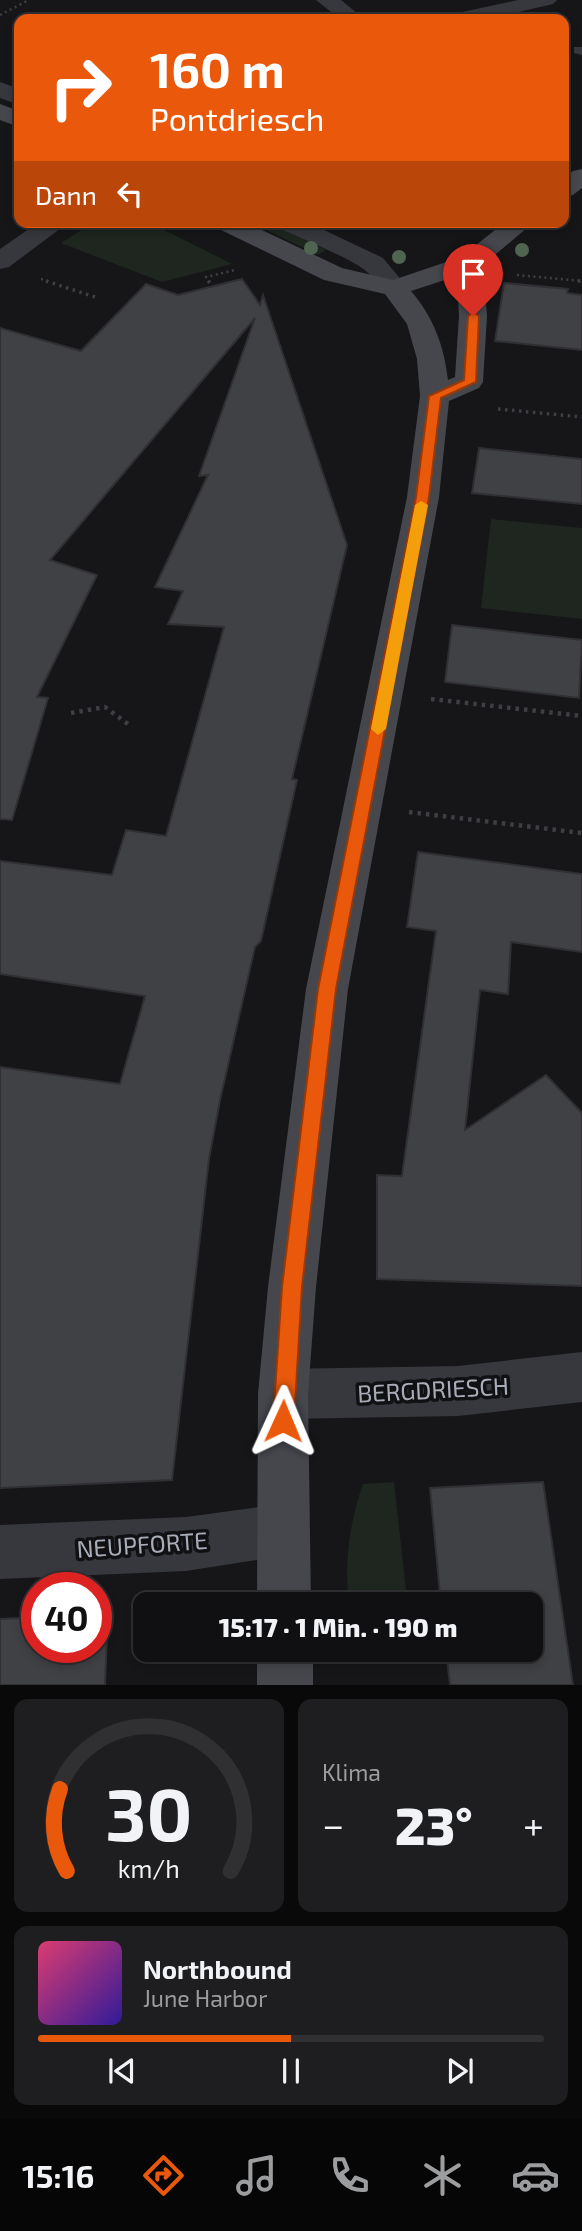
<!DOCTYPE html>
<html lang="de">
<head>
<meta charset="utf-8">
<style>
	body { margin:0; font-family:"Exo 2",sans-serif; background:#1e1e20; color:#f1f3f6; height:100vh; display:flex; flex-direction:column; font-size:26px; white-space:nowrap }
	* { box-sizing:border-box; margin:0 }
	p { font-size:23px; color:#9c9d9f }
	.icon { flex:none; width:38px; height:38px; fill:none; stroke:currentColor; stroke-width:2; stroke-linecap:round; stroke-linejoin:round }
	.map { position:relative; height:1685px; overflow:hidden }
	.sheet { display:flex; flex-direction:column; gap:14px; padding:14px; background:#09090a; flex:1 }
	.sheet>* { flex:none }
	.hud { position:absolute; left:14px; top:14px; width:555px; height:214px; border-radius:14px; box-shadow:0 4px 10px #0003,0 0 0 2px #303032; background:#ea580c; color:#fff; overflow:hidden }
	.speed { position:absolute; left:21px; top:1572px; display:flex; gap:14px; font-size:35px; font-weight:700; text-align:center }
	.speed>* { display:grid; place-content:center; width:91px; height:91px; border-radius:50%; background:#101012; box-shadow:0 4px 10px #0003,0 0 0 2px #303032; line-height:1 }
	.speed .limit { border:10px solid #d22; background:#fff; color:#111 }
	.pin { position:absolute; display:grid; place-items:center; width:60px; height:60px; color:#fff; margin:-72px -30px; border-radius:50% 50% 50% 0; rotate:-45deg; box-shadow:0 0 7px #0007 }
	.pin .icon { rotate:45deg }
	.me { position:absolute; width:77px; margin:-38px; rotate:1deg; stroke-linejoin:round; filter:drop-shadow(0 0 5px #0008) }
	.turn { display:flex; align-items:center; gap:24px; height:147px; padding:0 21px; font-size:32px }
	.turn .icon { width:91px; height:91px; stroke-width:2.5 }
	.turn b { display:block; font-size:49px; line-height:60px }
	.then { display:flex; align-items:center; height:66px; padding:0 21px; background:#0003; gap:14px; font-size:26px }
	.big { font-size:52px; font-weight:800; line-height:1.1 }
	.sheet .widget { flex:1; display:flex; flex-direction:column; justify-content:center; gap:10px; min-width:0; padding:0 24px; border-radius:14px; background:#1e1e20 }
	.sheet .dial { align-items:center; gap:0 }
	.dial svg { height:182px; overflow:visible; fill:none; stroke:#303032; stroke-width:7; stroke-linecap:round; text-anchor:middle }
	.dial text { fill:#f1f3f6; stroke:none }
	.song { display:flex; align-items:center; gap:21px }
	.cover { width:84px; height:84px; border-radius:10px; background:linear-gradient(135deg,hsl(340 70% 55%),hsl(250 70% 35%)) }
	.played { height:7px; border-radius:4px; background:linear-gradient(90deg,#ea580c 50%,#303032 50%) }
	.keys { display:flex; justify-content:space-around; direction:ltr }
	.heat { display:flex; justify-content:space-between; align-items:center; font-size:38px; direction:ltr }
	.sheet .tiles { flex:1; display:grid; gap:14px; grid-template-columns:1fr 1fr }
	.widget:last-child { grid-column:span 2 }
	.trip { position:absolute; left:133px; top:1592px; width:410px; height:70px; border-radius:14px; background:#101012; box-shadow:0 4px 10px #0003,0 0 0 2px #303032; font-weight:800; line-height:70px; text-align:center }
	.menu { display:flex; height:112px; justify-content:space-around; align-items:center; background:#060607; color:#9c9d9f }
	.menu .icon { width:49px; height:49px }
	.menu .on { color:#ea580c }
	.menu b { font-size:32px; color:#f1f3f6 }
	.map>svg:first-child { display:block }
	.green { fill:#1e261f }
	.building { fill:#404145; stroke:#303034; stroke-width:2 }
	.lines { fill:none; stroke-linecap:round; stroke-linejoin:round }
	.path-far2 { stroke:#3d3f44; stroke-width:2.5; stroke-dasharray:2 3.5; stroke-linecap:butt }
	.path-far1 { stroke:#3d3f44; stroke-width:3.5; stroke-dasharray:2.5 4.5; stroke-linecap:butt }
	.path { stroke:#3d3f44; stroke-width:4.5; stroke-dasharray:3.5 5; stroke-linecap:butt }
	.lane { fill:#37383d; fill-rule:evenodd }
	.street { fill:#37383d; fill-rule:evenodd }
	.secondary { fill:#45474d; fill-rule:evenodd }
	.tree { fill:#506452 }
	.route { fill:#ea580c; stroke:#983908; stroke-width:2 }
	.slow { fill:#f59e0b }
	.labels { text-anchor:middle; dominant-baseline:central; stroke-width:7; stroke-linejoin:round; paint-order:stroke }
	.near-street-label { font-size:24px; fill:#a8adb8; stroke:#111113 }
</style>
</head>
<body>
<div class="map">
<svg width="582" height="1685" viewBox="0 0 582 1685">
	<rect width="100%" height="100%" fill="#161618"/>
	<g class="green">
		<path d="M94,222h54l84,42 -70,18 -101,-39z"/>
		<path d="M250,222h18l58,28 -8,5z"/>
		<path d="M491,519l91,9v91l-101,-11z"/>
		<path d="M394,1482l13,117 -28,6h-30c-5,-42 0,-81 14,-121z"/>
	</g>
	<g class="building">
		<path d="M242,279l18,26 3,-10 84,250 -55,234 5,1 -36,161 -6,6 -35,153 -11,59 -37,321 -172,8v-421l120,17 25,-88 -145,-22v-113l112,14 14,-45 40,6 58,-209 -56,-3 15,-33 -28,-4 53,-112 -9,1 56,-158 -205,242 47,15 -60,122 11,1 -36,122 -12,-1v-491l81,23 65,-67 32,11z"/>
		<path d="M504,283l64,6 -1,4 15,2v55l-87,-9z"/>
		<path d="M479,448l103,11v45l-110,-11z"/>
		<path d="M452,625l130,15 -3,58 -134,-16z"/>
		<path d="M418,852l164,22v78l-71,-10 -3,52 -28,-4 -15,140 81,-55 36,38v173l-205,-7v-104l25,1 34,-245 -29,-4z"/>
		<path d="M543,1482l30,203h-123l-4,-35h84v-45h-89l-11,-117z"/>
		<path d="M96,1613h12l-3,72h-105v-66l37,-2v30h59z"/>
	</g>
	<g class="lines">
		<g class="path-far2">
			<path d="M0,15l29,-15"/>
			<path d="M517,275l65,6"/>
			<path d="M41,279l10,3"/>
			<path d="M210,282l-4,-5 29,-7"/>
		</g>
		<g class="path-far1">
			<path d="M46,281l49,16"/>
			<path d="M208,281l4,5"/>
			<path d="M578,281h4"/>
			<path d="M498,409l84,8"/>
		</g>
		<g class="path">
			<path d="M431,699l151,17"/>
			<path d="M71,713l34,-6 27,20"/>
			<path d="M409,812l173,21"/>
		</g>
		<path class="lane" d="M574,47h8v8l-8,-2z"/>
		<g class="street">
			<path d="M316,0h25l23,19h-24z"/>
			<path d="M518,0h39l-4,4 -64,15h-39l3,-5z"/>
			<path d="M0,82l19,7v16l-19,-7z"/>
			<path d="M39,222h30l-60,45 -9,2v-20z"/>
			<path d="M273,222h34l76,36 25,30 -4,6c-22,5 -24,-11 -38,-23 -15,-13 -69,-34 -89,-44z"/>
			<path d="M582,1352v50l-124,14 -175,3 -18,-7 -7,-18 7,-18 18,-7 175,-3z"/>
			<path d="M282,1504l19,7 7,19 -7,19 -19,7 -96,15 -186,8v-54l186,-8z"/>
		</g>
		<g class="secondary">
			<path d="M0,104l19,7v16l-19,-7z"/>
			<path d="M582,169v19l-9,7 -9,2v-19l9,-7z"/>
			<path d="M211,222h34l97,46 51,12 68,-23 44,-35h29l-51,43 4,51 -4,66 -4,6 -30,13 -10,96 -91,492 -32,298 -8,107 3,211h-54l1,-211 10,-107 38,-298 101,-492 13,-101 -3,-37 -10,-35 -22,-30 -61,-14 -109,-53zM457,276l2,40 -4,61 -7,3c-4,-34 -14,-62 -37,-89z"/>
			<rect x="257" y="1650" width="56" height="35"/>
		</g>
	</g>
	<g class="tree">
		<circle cx="311" cy="248" r="7"/>
		<circle cx="522" cy="250" r="7"/>
		<circle cx="399" cy="257" r="7"/>
	</g>
	<path class="route" d="M473,312l6,4 -3,66 -35,16 -12,99 -93,492 -34,298 -8,134 -3,7 -8,3 -7,-3 -3,-7 9,-134 36,-298 98,-492 13,-101 35,-16 4,-64z"/>
	<path class="slow" d="M421,501l7,4 -42,224 -8,6 -7,-6 44,-224z"/>
	<g class="labels">
		<g class="near-street-label">
			<text transform="translate(433 1389) rotate(-3)">BERGDRIESCH</text>
			<text transform="translate(142 1544) rotate(-4)">NEUPFORTE</text>
		</g>
	</g>
</svg>
<div class="speed"><div class="limit">40</div></div>
<div class="pin" style="left:473px;top:316px;background:#d93025"><svg class="icon" aria-label="arrive" viewBox="0 0 24 24"><path d="M6 21V4h12l-3 4 3 4H6"/></svg></div>
<svg class="me" style="left:283px;top:1421px" viewBox="-20 -20 40 40"><path d="M0-17L14 15 0 8-14 15z" fill="#ea580c" stroke="#fff" stroke-width="4"/></svg>
<div class="trip">15:17 · 1 Min. · 190 m</div>
<div class="hud">
<div class="turn"><svg class="icon" aria-label="right" viewBox="0 0 24 24"><path d="M7 20v-9h11M14 6l5 5-5 5"/></svg><div><b>160 m</b>Pontdriesch</div></div>
<div class="then">Dann<svg class="icon" aria-label="left" viewBox="0 0 24 24"><path d="M17 20v-9H6M10 6l-5 5 5 5"/></svg></div>
</div>
</div>
<section class="sheet">
<div class="tiles">
<div class="widget dial"><svg viewBox="0 0 100 80">
<path d="M14 69A42 42 0 1 1 86 69"/>
<path d="M14 69A42 42 0 0 1 11 33" stroke="#ea580c"/>
<text x="50" y="56" font-size="32" font-weight="700">30</text>
<text x="50" y="72" font-size="11">km/h</text>
</svg></div>
<div class="widget"><p>Klima</p>
<div class="heat"><a>−</a><b class="big">23°</b><a>+</a></div>
</div>
<div class="widget">
<div class="song"><i class="cover"></i><div><b>Northbound</b><p>June Harbor</p></div></div>
<div class="played"></div>
<div class="keys"><svg class="icon" aria-label="previous" viewBox="0 0 24 24"><path d="M18 5L8 12l10 7zM5 5v14"/></svg><svg class="icon" aria-label="pause" viewBox="0 0 24 24"><path d="M8 5v14M16 5v14"/></svg><svg class="icon" aria-label="next" viewBox="0 0 24 24"><path d="M6 5l10 7-10 7zM19 5v14"/></svg></div>
</div>
</div>
</section>
<nav class="menu">
<b>15:16</b>
<svg class="icon on" aria-label="directions" viewBox="0 0 24 24"><path d="M12 3l9 9-9 9-9-9zM9 14v-3h6M13 9l2 2-2 2"/></svg>
<svg class="icon" aria-label="music" viewBox="0 0 24 24"><path d="M9 18V5l10-2v13"/><circle cx="6" cy="18" r="3"/><circle cx="16" cy="16" r="3"/></svg>
<svg class="icon" aria-label="phone" viewBox="0 0 24 24"><path d="M5 4h4l2 5-3 2q2 4 5 5l2-3 5 2v4C11 20 4 13 5 4z"/></svg>
<svg class="icon" aria-label="climate" viewBox="0 0 24 24"><path d="M12 3v18M4 7l16 10M4 17L20 7"/></svg>
<svg class="icon" aria-label="car" viewBox="0 0 24 24"><path d="M5 17H2v-5l4-1 3-4h7l3 4 3 1v5h-3M9 17h6M6 11h13"/><circle cx="7" cy="17" r="2"/><circle cx="17" cy="17" r="2"/></svg>
</nav>
</body>
</html>
